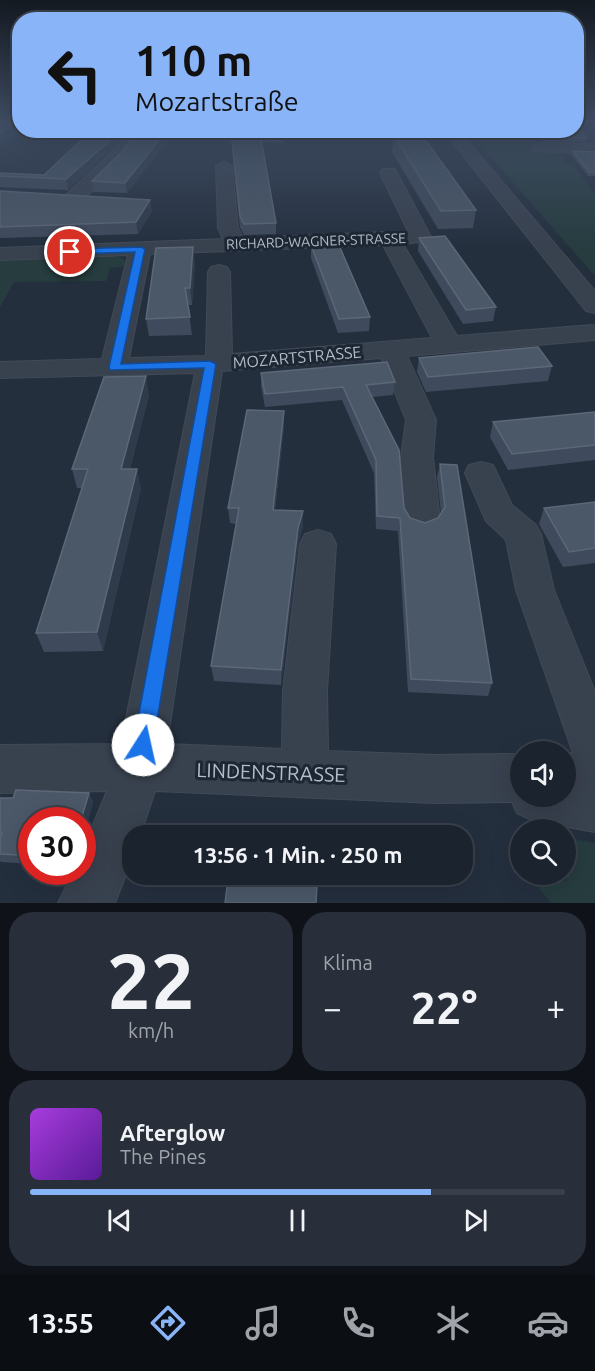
<!DOCTYPE html>
<html lang="de">
<head>
<meta charset="utf-8">
<style>
	body { margin:0; font-family:Ubuntu,sans-serif; background:#282f3a; color:#f1f3f6; height:100vh; display:flex; flex-direction:column; font-size:22px; white-space:nowrap }
	* { box-sizing:border-box; margin:0 }
	p { font-size:20px; color:#a0a4aa }
	.icon { flex:none; width:33px; height:33px; fill:none; stroke:currentColor; stroke-width:2; stroke-linecap:round; stroke-linejoin:round }
	.map { position:relative; height:903px; overflow:hidden }
	.panel { display:flex; flex-direction:column; gap:9px; padding:9px; background:#0f1319; flex:1 }
	.panel>* { flex:none }
	.hud { position:absolute; left:12px; top:12px; width:572px; height:126px; border-radius:24px; box-shadow:0 6px 24px #0002,0 0 0 2px #39404a; background:#8ab4f8; color:#111; overflow:hidden }
	.controls { position:absolute; left:510px; top:741px; display:grid; gap:12px }
	.controls a { display:grid; place-items:center; width:66px; height:66px; border-radius:50%; background:#1b232e; box-shadow:0 6px 24px #0002,0 0 0 2px #39404a; font-size:30px }
	.speed { position:absolute; left:18px; top:807px; display:flex; gap:12px; font-size:30px; font-weight:700; text-align:center }
	.speed>* { display:grid; place-content:center; width:78px; height:78px; border-radius:50%; background:#1b232e; box-shadow:0 6px 24px #0002,0 0 0 2px #39404a; line-height:1 }
	.speed .limit { border:9px solid #d22; background:#fff; color:#111 }
	.pin { position:absolute; display:grid; place-items:center; width:51px; height:51px; color:#fff; margin:-26px; border:3px solid #fff; border-radius:50%; box-shadow:0 2px 6px #0007 }
	.me { position:absolute; width:66px; margin:-33px; rotate:10deg; stroke-linejoin:round; filter:drop-shadow(0 0 4px #0008) }
	.turn { display:flex; align-items:center; gap:21px; height:126px; padding:0 24px; font-size:27px }
	.turn .icon { width:78px; height:78px; stroke-width:2.5 }
	.turn b { display:block; font-size:42px; line-height:51px }
	.big { font-size:45px; font-weight:700; line-height:1.1 }
	.panel .tile { flex:1; display:flex; flex-direction:column; justify-content:center; gap:9px; min-width:0; padding:0 21px; border-radius:24px; background:#282f3a }
	.panel .dial { align-items:center; gap:0 }
	.dial b { font-size:78px; line-height:1 }
	.song { display:flex; align-items:center; gap:18px }
	.cover { width:72px; height:72px; border-radius:9px; background:linear-gradient(135deg,hsl(280 70% 55%),hsl(270 70% 35%)) }
	.played { height:6px; border-radius:3px; background:linear-gradient(90deg,#8ab4f8 75%,#39404a 75%) }
	.keys { display:flex; justify-content:space-around; direction:ltr }
	.heat { display:flex; justify-content:space-between; align-items:center; font-size:33px; direction:ltr }
	.panel .tiles { flex:1; display:grid; gap:9px; grid-template-columns:1fr 1fr }
	.tile:last-child { grid-column:span 2 }
	.trip { position:absolute; left:122px; top:825px; width:351px; height:60px; border-radius:24px; background:#1b232e; box-shadow:0 6px 24px #0002,0 0 0 2px #39404a; font-weight:700; line-height:60px; text-align:center }
	.tab-bar { display:flex; height:96px; justify-content:space-around; align-items:center; background:#0b0e12; color:#a0a4aa }
	.tab-bar .icon { width:42px; height:42px }
	.tab-bar .current { color:#8ab4f8 }
	.tab-bar b { font-size:27px; color:#f1f3f6 }
	.map>svg:first-child { display:block }
	.green { fill:#263c3f }
	.lines { fill:none; stroke-linecap:round; stroke-linejoin:round }
	.minor-casing { stroke:#414a57; stroke-width:2 }
	.minor { fill:#38414e; fill-rule:evenodd }
	.wall { fill:#3f4b5c }
	.shaded-wall { fill:#2f3b4b }
	.building { fill:#4b5868; stroke:#5c6777; stroke-width:1.5 }
	.route { fill:#1a73e8; stroke:#114b97; stroke-width:1.5 }
	.labels { text-anchor:middle; dominant-baseline:central; stroke-width:6; stroke-linejoin:round; paint-order:stroke }
	.far-street-label { font-size:14px; fill:#b4bcc9; stroke:#1d2633 }
	.street-label { font-size:16px; fill:#b4bcc9; stroke:#1d2633 }
	.near-street-label { font-size:20px; fill:#b4bcc9; stroke:#1d2633 }
</style>
</head>
<body>
<div class="map">
<svg width="595" height="903" viewBox="0 0 595 903">
	<rect width="100%" height="100%" fill="#242f3e"/>
	<g class="green">
		<path d="M468,131h61l12,16 15,1 12,17h5l22,29v82z"/>
		<path d="M109,255l14,3 4,6v2l-17,2 -4,13 -92,1 -14,25v-49z"/>
		<path d="M566,838l29,5v60h-44l-20,-24 36,2z"/>
	</g>
	<g class="lines">
		<defs>
			<g id="minor">
				<path d="M130,130h15l-24,31 -40,41h-14l-2,-4 2,-4 42,-39z"/>
				<path d="M443,130h15l137,161v22l-9,-2z"/>
				<path d="M541,143l54,1v10l-60,-3 -2,-3z"/>
				<path d="M224,161l8,5 6,62 5,10 165,-7 -28,-58 3,-4h12l36,68 -3,4 -25,3 54,92 136,-11 2,1v14l-188,16 29,64 -3,37 7,64 -6,9 -12,4 -12,-4 -6,-9 -3,-64 5,-37 -25,-62 -159,13 -55,373 115,5 1,-58 17,-147 5,-10 13,-4 13,4 5,10 -9,147 1,60 107,4 85,-1v42h46v-43h7l-57,-163 -10,-50 -20,-19 -21,-48 4,-8 12,-3 12,3 19,40 24,20 5,9 13,56 41,102v140l-61,-11 -17,-8 -5,-11 -77,1 -280,-12 -15,45h-8v23l-17,44h-57l15,-31h9v-20l25,-61 -107,2v-48l121,-1 74,-371 -195,5v-16l102,-3 26,-104 -128,5v-12l223,-9 -5,-11 -2,-62zM383,245l49,93 -200,16 -2,-82 -3,-5 -8,-2 -8,2 -3,5 -2,84 -77,2 21,-104z"/>
			</g>
		</defs>
		<use href="#minor" class="minor-casing"/>
		<use href="#minor" class="minor"/>
	</g>
	<g class="wall">
		<path d="M0,122h20v8h108l-21,23 -39,37 -68,-3v-14l44,2 44,-41 -68,-3z"/>
		<path d="M138,130h148l-3,13 -21,-1 14,81v11l-32,1 -4,-8 -9,-87 -61,-3 -43,56 -33,-1 -2,-11 29,-28z"/>
		<path d="M536,130h40l11,8 -1,4 -43,-1z"/>
		<path d="M394,136l82,74 -3,18 -35,1 -46,-77z"/>
		<path d="M573,151l22,1v24h-7l-16,-21z"/>
		<path d="M0,191l152,20 -14,23 -138,4z"/>
		<path d="M419,238l77,69 -3,14 -30,3 -45,-73z"/>
		<path d="M311,245l59,72 -1,14 -31,2 -27,-75z"/>
		<path d="M195,262l-3,43h-4l4,30 -43,1 -3,-17z"/>
		<path d="M419,358l133,8 -4,15 -122,11 -9,-20z"/>
		<path d="M261,373l134,9 -2,13 -21,2 32,111 6,10 15,5 13,-5 3,-5 -4,-36 3,-13 52,219 -4,13 -80,-4 -10,-161 -22,-2 -2,-56 -32,-73 -77,7 -4,-21z"/>
		<path d="M149,395l-19,74 11,19 -38,163 -59,1 -8,-19 46,-145h-5l-5,-19z"/>
		<path d="M284,411v15l-9,84 28,1v16l-5,17 -17,141 -67,-4 -3,-15 25,-142 -6,-1 -2,-15z"/>
		<path d="M595,412v48l-87,10 -18,-33 3,-15z"/>
		<path d="M595,502v61l-32,4 -24,-43 5,-16z"/>
		<path d="M89,793l4,9 -11,40v-22h-50v44l-31,-2 -1,-1v-63h13z"/>
	</g>
	<g class="shaded-wall">
		<path d="M18,122l2,9 -20,14v-11z"/>
		<path d="M118,130h10l-21,23 -39,37 -2,-11z"/>
		<path d="M167,130h2l1,7 -43,56 -2,-10z"/>
		<path d="M284,130h2l-3,13v-10z"/>
		<path d="M150,200l2,11 -14,23 -2,-12z"/>
		<path d="M193,247l2,15 -3,43 -2,-17z"/>
		<path d="M146,376l3,19 -24,93 -4,-19z"/>
		<path d="M284,411v15l-11,100v-16z"/>
		<path d="M137,469l4,19 -38,163 -6,-19z"/>
		<path d="M303,511v16l-5,17 -17,141v-15l17,-142z"/>
		<path d="M89,793l4,9 -11,40v-22h-1z"/>
	</g>
	<g class="building">
		<path d="M0,122h18l-18,12z"/>
		<path d="M576,125l11,13 -43,-1 -5,-7h37z"/>
		<path d="M92,130h26l-12,14 -40,35 -66,-3v-3l44,2z"/>
		<path d="M138,130h29l-42,53 -33,-2 29,-28z"/>
		<path d="M223,130h61l-1,3h-23l16,90 -32,1 -4,-8 -9,-85z"/>
		<path d="M422,135l54,75 -35,1 -47,-75z"/>
		<path d="M573,151l22,1v20h-6z"/>
		<path d="M0,191l150,9 -14,22 -136,5z"/>
		<path d="M445,236l51,71 -30,3 -47,-72z"/>
		<path d="M338,243l32,74 -31,2 -28,-74z"/>
		<path d="M193,247l-3,41h-5l5,29 -44,2 10,-71z"/>
		<path d="M538,347l14,19 -124,11 -9,-19z"/>
		<path d="M387,362l8,20 -29,3 33,65 5,58 6,10 15,5 13,-5 7,-11 -5,-43 17,1 35,218 -81,-4 -11,-161 -23,-2 -1,-56 -33,-73 -78,7 -4,-21z"/>
		<path d="M146,376l-25,93h16l-40,163 -61,1 52,-164h-16l32,-92z"/>
		<path d="M247,410l37,1 -11,99 30,1 -5,17 -17,142 -70,-4 28,-158h-11z"/>
		<path d="M595,412v33l-83,9 -19,-32z"/>
		<path d="M595,502v46l-26,4 -25,-44z"/>
		<path d="M16,790l73,3 -8,27h-49v36l-32,-2v-16l2,-5h-2v-35h13z"/>
		<path d="M228,880l89,4 -1,19h-91z"/>
	</g>
	<linearGradient id="sky" x2="0" y2="1"><stop stop-color="#141a22"/><stop offset="0.49" stop-color="#3f4d63"/><stop offset="1" stop-color="#3f4d63" stop-opacity="0"/></linearGradient>
	<rect width="595" height="248" fill="url(#sky)"/>
	<path class="route" d="M141,247l4,2 -24,115 89,-3 6,3 -63,381 -2,7 -8,2 -7,-2 -3,-7 71,-377 -94,2 -1,-3 26,-115 -65,2 -4,-2 4,-3z"/>
	<g class="labels">
		<g class="far-street-label">
			<text transform="translate(316 241) rotate(-2)">RICHARD-WAGNER-STRASSE</text>
		</g>
		<g class="street-label">
			<text transform="translate(297 357) rotate(-5)">MOZARTSTRASSE</text>
		</g>
		<g class="near-street-label">
			<text transform="translate(271 772) rotate(2)">LINDENSTRASSE</text>
		</g>
	</g>
</svg>
<div class="controls">
<a><svg class="icon" aria-label="sound" viewBox="0 0 24 24"><path d="M4 9h4l5-4v14l-5-4H4zM17 9q2 3 0 6"/></svg></a>
<a><svg class="icon" aria-label="search" viewBox="0 0 24 24"><circle cx="10" cy="10" r="6"/><path d="M15 15l6 6"/></svg></a>
</div>
<div class="speed"><div class="limit">30</div></div>
<div class="pin" style="left:70px;top:252px;background:#d93025"><svg class="icon" aria-label="arrive" viewBox="0 0 24 24"><path d="M6 21V4h12l-3 4 3 4H6"/></svg></div>
<svg class="me" style="left:143px;top:745px" viewBox="-20 -20 40 40"><circle r="19" fill="#fff"/><path d="M0-13L10 11 0 6-10 11z" fill="#1a73e8"/></svg>
<div class="trip">13:56 · 1 Min. · 250 m</div>
<div class="hud">
<div class="turn"><svg class="icon" aria-label="left" viewBox="0 0 24 24"><path d="M17 20v-9H6M10 6l-5 5 5 5"/></svg><div><b>110 m</b>Mozartstraße</div></div>
</div>
</div>
<section class="panel">
<div class="tiles">
<div class="tile dial"><b>22</b><p>km/h</p></div>
<div class="tile"><p>Klima</p>
<div class="heat"><a>−</a><b class="big">22°</b><a>+</a></div>
</div>
<div class="tile">
<div class="song"><i class="cover"></i><div><b>Afterglow</b><p>The Pines</p></div></div>
<div class="played"></div>
<div class="keys"><svg class="icon" aria-label="previous" viewBox="0 0 24 24"><path d="M18 5L8 12l10 7zM5 5v14"/></svg><svg class="icon" aria-label="pause" viewBox="0 0 24 24"><path d="M8 5v14M16 5v14"/></svg><svg class="icon" aria-label="next" viewBox="0 0 24 24"><path d="M6 5l10 7-10 7zM19 5v14"/></svg></div>
</div>
</div>
</section>
<nav class="tab-bar">
<b>13:55</b>
<svg class="icon current" aria-label="directions" viewBox="0 0 24 24"><path d="M12 3l9 9-9 9-9-9zM9 14v-3h6M13 9l2 2-2 2"/></svg>
<svg class="icon" aria-label="music" viewBox="0 0 24 24"><path d="M9 18V5l10-2v13"/><circle cx="6" cy="18" r="3"/><circle cx="16" cy="16" r="3"/></svg>
<svg class="icon" aria-label="phone" viewBox="0 0 24 24"><path d="M5 4h4l2 5-3 2q2 4 5 5l2-3 5 2v4C11 20 4 13 5 4z"/></svg>
<svg class="icon" aria-label="climate" viewBox="0 0 24 24"><path d="M12 3v18M4 7l16 10M4 17L20 7"/></svg>
<svg class="icon" aria-label="car" viewBox="0 0 24 24"><path d="M5 17H2v-5l4-1 3-4h7l3 4 3 1v5h-3M9 17h6M6 11h13"/><circle cx="7" cy="17" r="2"/><circle cx="17" cy="17" r="2"/></svg>
</nav>
</body>
</html>
